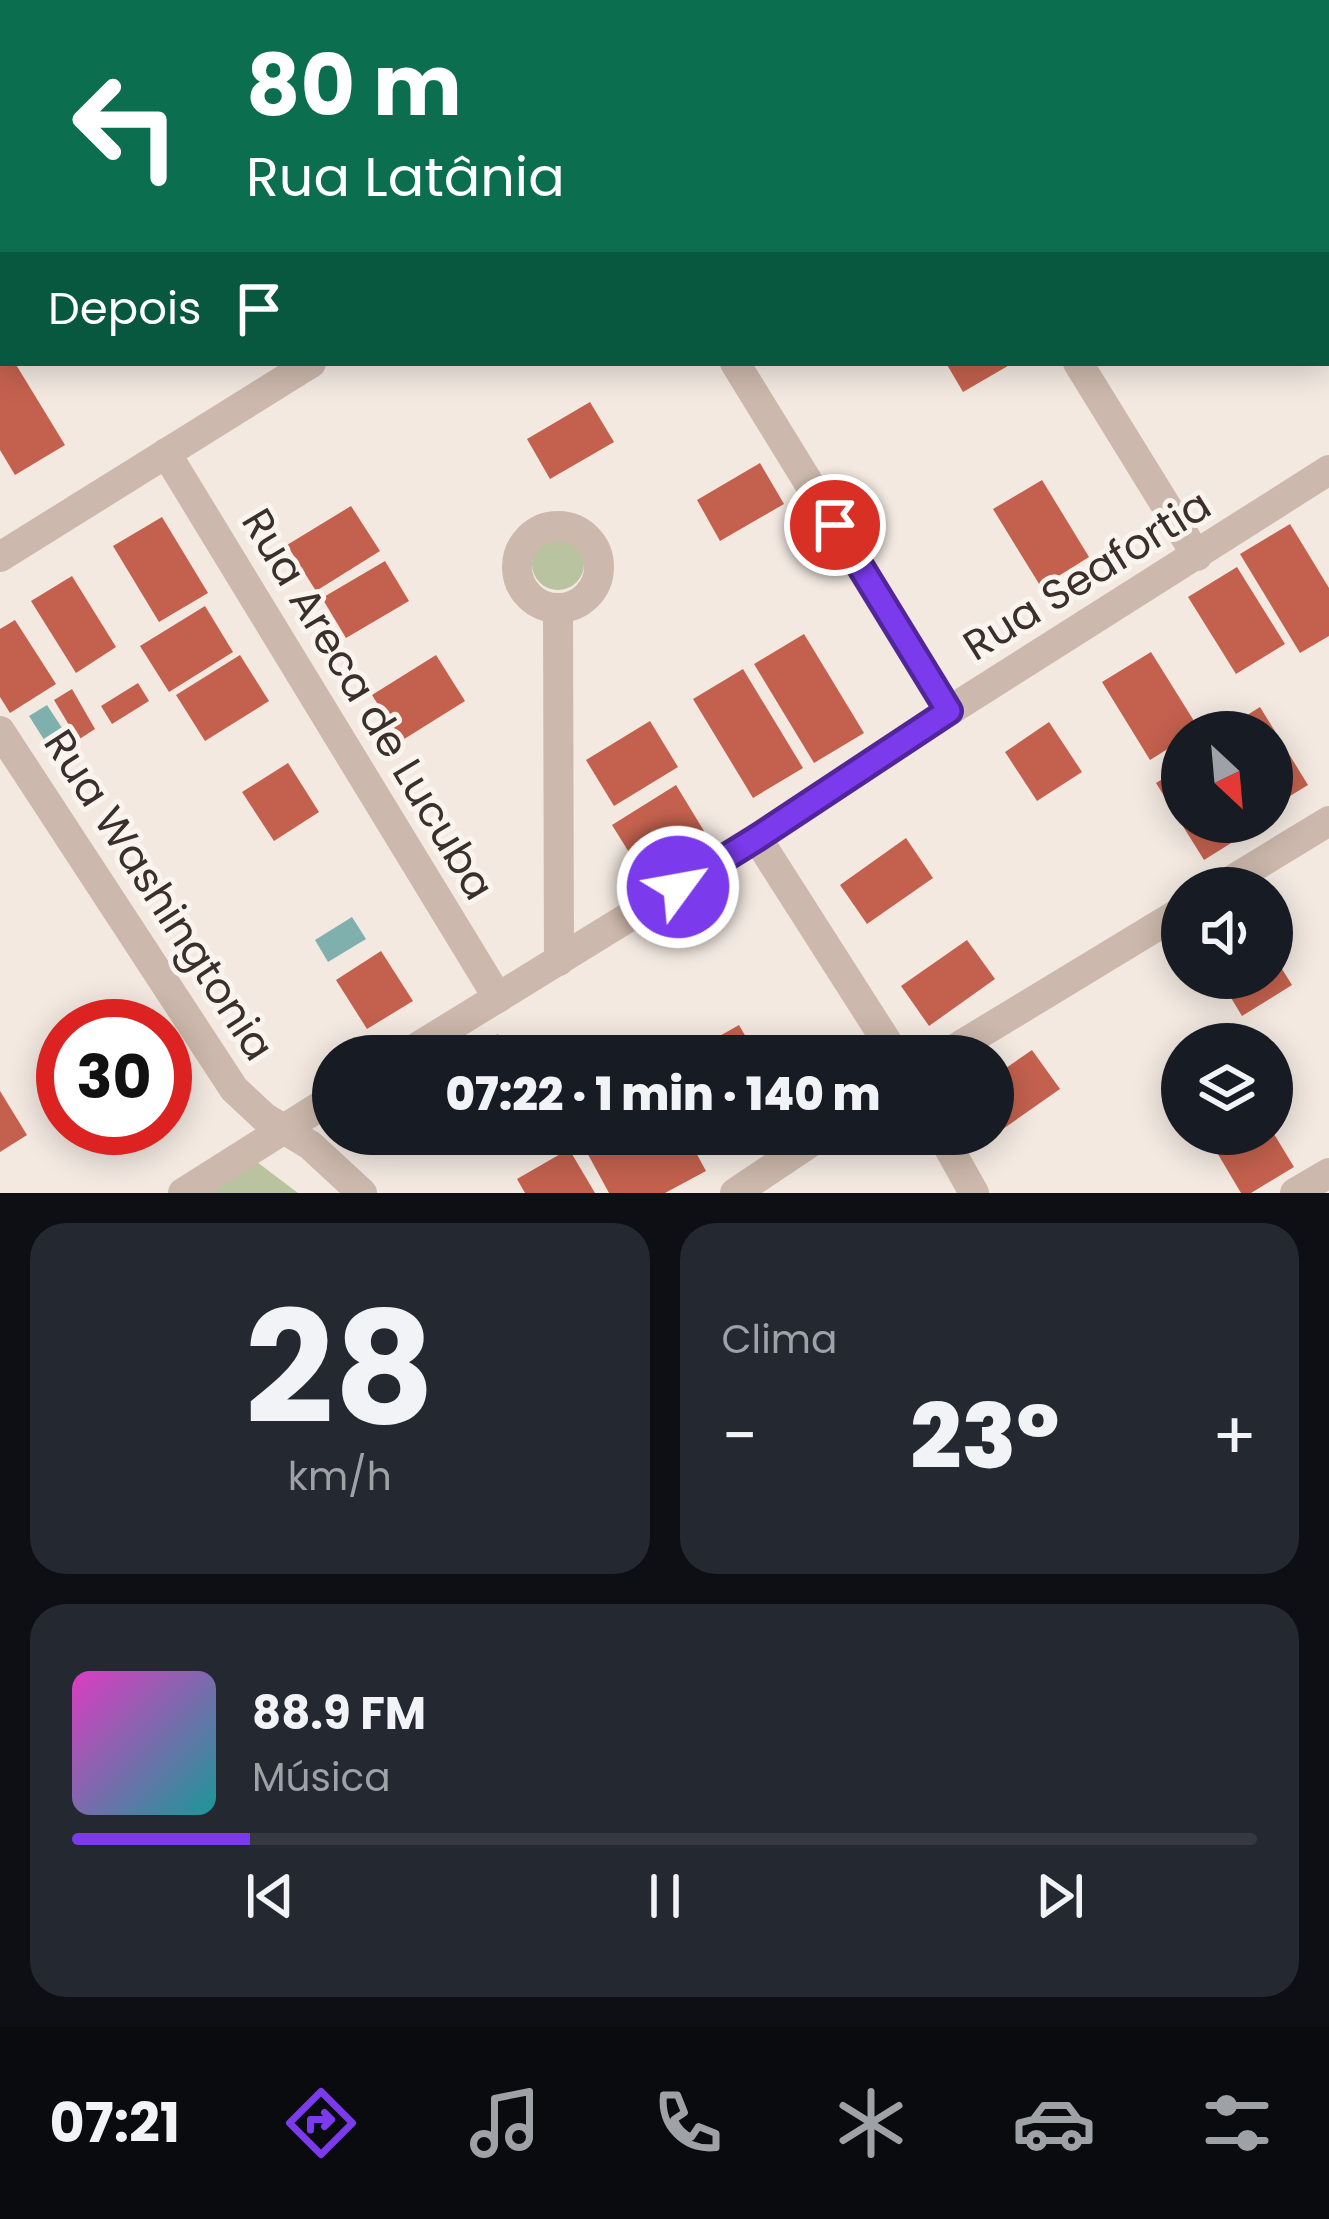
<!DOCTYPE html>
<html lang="pt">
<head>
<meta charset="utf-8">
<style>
	body { margin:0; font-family:Poppins,sans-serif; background:#242831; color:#f1f3f6; height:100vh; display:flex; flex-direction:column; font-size:45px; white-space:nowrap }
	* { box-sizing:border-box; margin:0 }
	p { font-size:39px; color:#9ea1a6 }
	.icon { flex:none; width:66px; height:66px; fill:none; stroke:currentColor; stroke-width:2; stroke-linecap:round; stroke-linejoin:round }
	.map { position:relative; height:1193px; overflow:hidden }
	.sheet { display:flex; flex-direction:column; gap:30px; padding:30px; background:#0d0f14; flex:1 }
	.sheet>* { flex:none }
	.hud { position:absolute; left:0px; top:0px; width:1329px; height:366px; box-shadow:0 6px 30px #0003; background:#0b6e4f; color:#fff; overflow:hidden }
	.needle { width:78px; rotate:154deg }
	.buttons { position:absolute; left:1161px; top:711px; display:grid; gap:24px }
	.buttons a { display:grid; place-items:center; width:132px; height:132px; border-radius:50%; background:#171b24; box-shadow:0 6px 30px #0003; font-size:60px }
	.speed { position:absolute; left:36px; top:999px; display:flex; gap:24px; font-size:60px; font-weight:700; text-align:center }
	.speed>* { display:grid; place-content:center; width:156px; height:156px; border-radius:50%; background:#171b24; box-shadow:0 6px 30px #0003; line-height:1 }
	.speed .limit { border:18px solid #d22; background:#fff; color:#111 }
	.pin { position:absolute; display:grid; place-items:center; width:102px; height:102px; color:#fff; margin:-51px; border:6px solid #fff; border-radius:50%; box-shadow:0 3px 12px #0007 }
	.me { position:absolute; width:132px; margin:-66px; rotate:58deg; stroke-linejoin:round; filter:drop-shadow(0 0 9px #0008) }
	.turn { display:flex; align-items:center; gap:42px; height:252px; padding:0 48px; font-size:54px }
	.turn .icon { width:156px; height:156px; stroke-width:2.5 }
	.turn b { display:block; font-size:84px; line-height:102px }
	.then { display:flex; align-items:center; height:114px; padding:0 48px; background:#0003; gap:24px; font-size:45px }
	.big { font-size:90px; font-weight:800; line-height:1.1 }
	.sheet .tile { flex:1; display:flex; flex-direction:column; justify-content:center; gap:18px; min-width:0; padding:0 42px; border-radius:36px; background:#242831 }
	.sheet .dial { align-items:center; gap:0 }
	.dial b { font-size:156px; line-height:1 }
	.song { display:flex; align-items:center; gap:36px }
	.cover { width:144px; height:144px; border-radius:18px; background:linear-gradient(135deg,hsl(310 70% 55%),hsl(180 70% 35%)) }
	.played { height:12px; border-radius:6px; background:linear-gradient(90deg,#7c3aed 15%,#363941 15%) }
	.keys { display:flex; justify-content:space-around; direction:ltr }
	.heat { display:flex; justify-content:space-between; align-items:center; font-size:66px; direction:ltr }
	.sheet .tiles { flex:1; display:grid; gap:30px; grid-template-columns:1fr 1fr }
	.tile:last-child { grid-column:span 2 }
	.trip { position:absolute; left:312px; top:1035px; width:702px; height:120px; border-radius:60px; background:#171b24; box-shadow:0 6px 30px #0003; font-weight:800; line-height:120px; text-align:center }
	.tab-bar { display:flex; height:192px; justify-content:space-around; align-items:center; background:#090b0e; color:#9ea1a6 }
	.tab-bar .icon { width:84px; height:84px }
	.tab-bar .current { color:#7c3aed }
	.tab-bar b { font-size:54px; color:#f1f3f6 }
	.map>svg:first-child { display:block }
	.green { fill:#bac3a0 }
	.water { fill:#80b0ae }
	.building { fill:#c4614e }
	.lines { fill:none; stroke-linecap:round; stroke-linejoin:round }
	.street { stroke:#ccb8ac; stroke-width:30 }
	.route-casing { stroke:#51269a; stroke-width:30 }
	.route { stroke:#7c3aed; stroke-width:21 }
	.labels { text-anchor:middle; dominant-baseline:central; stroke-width:10; stroke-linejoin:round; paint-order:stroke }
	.street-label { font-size:42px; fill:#3a2f2b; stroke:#faf4ee }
</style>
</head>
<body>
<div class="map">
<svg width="1329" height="1193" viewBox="0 0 1329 1193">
	<rect width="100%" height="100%" fill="#f3e9e1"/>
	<g class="green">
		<circle cx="558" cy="564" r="26"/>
		<path d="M253,1159l45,34h-98z"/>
	</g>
	<g class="water">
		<path d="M47,705l19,29 -18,12 -19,-30z"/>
		<path d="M352,917l14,22 -38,23 -13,-22z"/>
		<path d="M498,1034l11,22h-53v-1z"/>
	</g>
	<g class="building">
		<path d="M0,363h15l50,82 -50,30 -15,-25z"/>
		<path d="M946,363h67l-50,29z"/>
		<path d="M590,402l24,40 -64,37 -23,-40z"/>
		<path d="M760,463l24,41 -64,37 -23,-41z"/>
		<path d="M1042,480l47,77 -48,30 -48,-78z"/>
		<path d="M351,506l29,45 -64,40 -29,-46z"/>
		<path d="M162,517l46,76 -49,29 -46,-76z"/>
		<path d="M1290,524l39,64v48l-29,17 -60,-99z"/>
		<path d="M385,561l24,40 -63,37 -24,-40z"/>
		<path d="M1237,567l48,77 -49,30 -48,-77z"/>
		<path d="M72,576l44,71 -40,26 -45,-72z"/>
		<path d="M205,606l28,46 -64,40 -29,-46z"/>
		<path d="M15,620l41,64 -46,29 -10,-16v-68z"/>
		<path d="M804,634l60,99 -50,30 -60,-99z"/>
		<path d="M1151,652l48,77 -17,3v8l-32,20 -48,-78z"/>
		<path d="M240,655l29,46 -64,40 -29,-46z"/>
		<path d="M436,655l29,46 -64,40 -29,-46z"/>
		<path d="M743,669l60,99 -50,30 -60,-99z"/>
		<path d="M138,683l11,18 -37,23 -11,-18z"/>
		<path d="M72,689l23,40 -17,11 -24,-40z"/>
		<path d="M1260,707l48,78 -36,22v-75h-52z"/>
		<path d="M650,721l28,46 -64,39 -28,-46z"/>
		<path d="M1049,722l33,50 -45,29 -32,-49z"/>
		<path d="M288,763l31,49 -45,29 -32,-49z"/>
		<path d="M1182,767v55h66l4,8 -48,30 -48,-77z"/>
		<path d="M676,785l28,46 -64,39 -28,-45z"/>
		<path d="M906,838l27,40 -66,46 -27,-39z"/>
		<path d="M967,940l28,39 -66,47 -28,-40z"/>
		<path d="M381,951l32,50 -46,28 -31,-49z"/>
		<path d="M1272,953l20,32 -50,31 -23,-38h53z"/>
		<path d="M739,1025l18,31 19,-11 7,11h-66l-8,-14z"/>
		<path d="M1032,1050l28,39 -67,47v-59z"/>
		<path d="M0,1091l27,44 -27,17z"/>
		<path d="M379,1134h46l-33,21z"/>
		<path d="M582,1134h104l20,37 -41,22h-56l-31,-57z"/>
		<path d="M1206,1134h68l20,33 -43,26h-10z"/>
		<path d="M569,1149l26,44h-70l-8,-14z"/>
	</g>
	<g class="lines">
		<g class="street">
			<path d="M507,0l2,3"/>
			<path d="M1197,0l1,3"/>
			<path d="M183,3l5,-3"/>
			<path d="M895,3l5,-3"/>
			<path d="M1326,72l3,-2"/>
			<path d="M0,114l3,-1"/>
			<path d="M1326,206l3,5"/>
			<path d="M735,363l214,348"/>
			<path d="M1078,363l119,193"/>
			<path d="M166,453l332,545"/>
			<circle cx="558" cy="567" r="41"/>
			<path d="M0,557l311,-194"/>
			<path d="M558,608l1,353"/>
			<path d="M0,731l234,358 30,28 46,28 52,48"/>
			<path d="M757,838l139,218"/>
			<path d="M1219,888l110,-67"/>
			<path d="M403,1056l354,-218 192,-127 380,-241"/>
			<path d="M943,1056l239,-145"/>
			<path d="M941,1134l33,59"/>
			<path d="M183,1193l150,-95"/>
			<path d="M735,1193l88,-59"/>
			<path d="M1295,1193l34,-20"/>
		</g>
	</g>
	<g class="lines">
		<defs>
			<path id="route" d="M678,887l79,-49 192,-127 -114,-186"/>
		</defs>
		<use href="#route" class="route-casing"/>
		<use href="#route" class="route"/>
	</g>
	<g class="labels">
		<g class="street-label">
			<text transform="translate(1087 575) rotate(-32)">Rua Seafortia</text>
			<text transform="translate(368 704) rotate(59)">Rua Areca de Lucuba</text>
			<text transform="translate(159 895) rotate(57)">Rua Washingtonia</text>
		</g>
	</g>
</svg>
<div class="buttons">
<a><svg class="needle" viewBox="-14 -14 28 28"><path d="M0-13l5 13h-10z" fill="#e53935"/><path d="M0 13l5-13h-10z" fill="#9ea1a6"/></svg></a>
<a><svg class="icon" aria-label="sound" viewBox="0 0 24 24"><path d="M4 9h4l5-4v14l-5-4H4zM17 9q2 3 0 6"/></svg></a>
<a><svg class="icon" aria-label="layers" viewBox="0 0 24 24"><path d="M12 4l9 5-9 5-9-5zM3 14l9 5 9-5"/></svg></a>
</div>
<div class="speed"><div class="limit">30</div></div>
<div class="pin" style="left:835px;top:525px;background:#d93025"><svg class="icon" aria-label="arrive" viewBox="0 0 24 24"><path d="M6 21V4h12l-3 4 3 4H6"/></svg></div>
<svg class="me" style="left:678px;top:887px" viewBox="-20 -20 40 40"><circle r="17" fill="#7c3aed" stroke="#fff" stroke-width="3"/><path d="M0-11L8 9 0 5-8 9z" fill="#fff"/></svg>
<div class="trip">07:22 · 1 min · 140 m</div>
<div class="hud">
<div class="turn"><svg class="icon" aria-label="left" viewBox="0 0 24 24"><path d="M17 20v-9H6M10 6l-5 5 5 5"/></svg><div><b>80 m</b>Rua Latânia</div></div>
<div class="then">Depois<svg class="icon" aria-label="arrive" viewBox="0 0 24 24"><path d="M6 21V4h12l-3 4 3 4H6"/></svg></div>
</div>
</div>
<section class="sheet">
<div class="tiles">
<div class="tile dial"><b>28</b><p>km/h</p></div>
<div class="tile"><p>Clima</p>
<div class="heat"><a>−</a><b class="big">23°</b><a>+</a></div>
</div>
<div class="tile">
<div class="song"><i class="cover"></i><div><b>88.9 FM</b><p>Música</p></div></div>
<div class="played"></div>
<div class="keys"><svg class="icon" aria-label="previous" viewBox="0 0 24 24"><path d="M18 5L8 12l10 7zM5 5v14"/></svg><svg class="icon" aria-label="pause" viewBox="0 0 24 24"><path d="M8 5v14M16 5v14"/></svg><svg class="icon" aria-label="next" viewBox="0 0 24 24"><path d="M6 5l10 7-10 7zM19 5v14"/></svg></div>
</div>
</div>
</section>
<nav class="tab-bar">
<b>07:21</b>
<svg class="icon current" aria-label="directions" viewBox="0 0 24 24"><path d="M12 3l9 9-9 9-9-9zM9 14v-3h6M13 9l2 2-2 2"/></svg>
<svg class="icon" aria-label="music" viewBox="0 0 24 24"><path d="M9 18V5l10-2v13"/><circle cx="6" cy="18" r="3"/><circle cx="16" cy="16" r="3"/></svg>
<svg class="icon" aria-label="phone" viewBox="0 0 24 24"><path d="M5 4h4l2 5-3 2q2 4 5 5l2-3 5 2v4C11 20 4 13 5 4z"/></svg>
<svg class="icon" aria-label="climate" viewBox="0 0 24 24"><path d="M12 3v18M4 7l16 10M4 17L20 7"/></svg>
<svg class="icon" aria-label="car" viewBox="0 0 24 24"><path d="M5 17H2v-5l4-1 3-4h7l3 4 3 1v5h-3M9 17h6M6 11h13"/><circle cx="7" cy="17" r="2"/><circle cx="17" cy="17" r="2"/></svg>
<svg class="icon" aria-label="filters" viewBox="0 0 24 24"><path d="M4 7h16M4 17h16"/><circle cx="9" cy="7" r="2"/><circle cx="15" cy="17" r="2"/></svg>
</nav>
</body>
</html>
